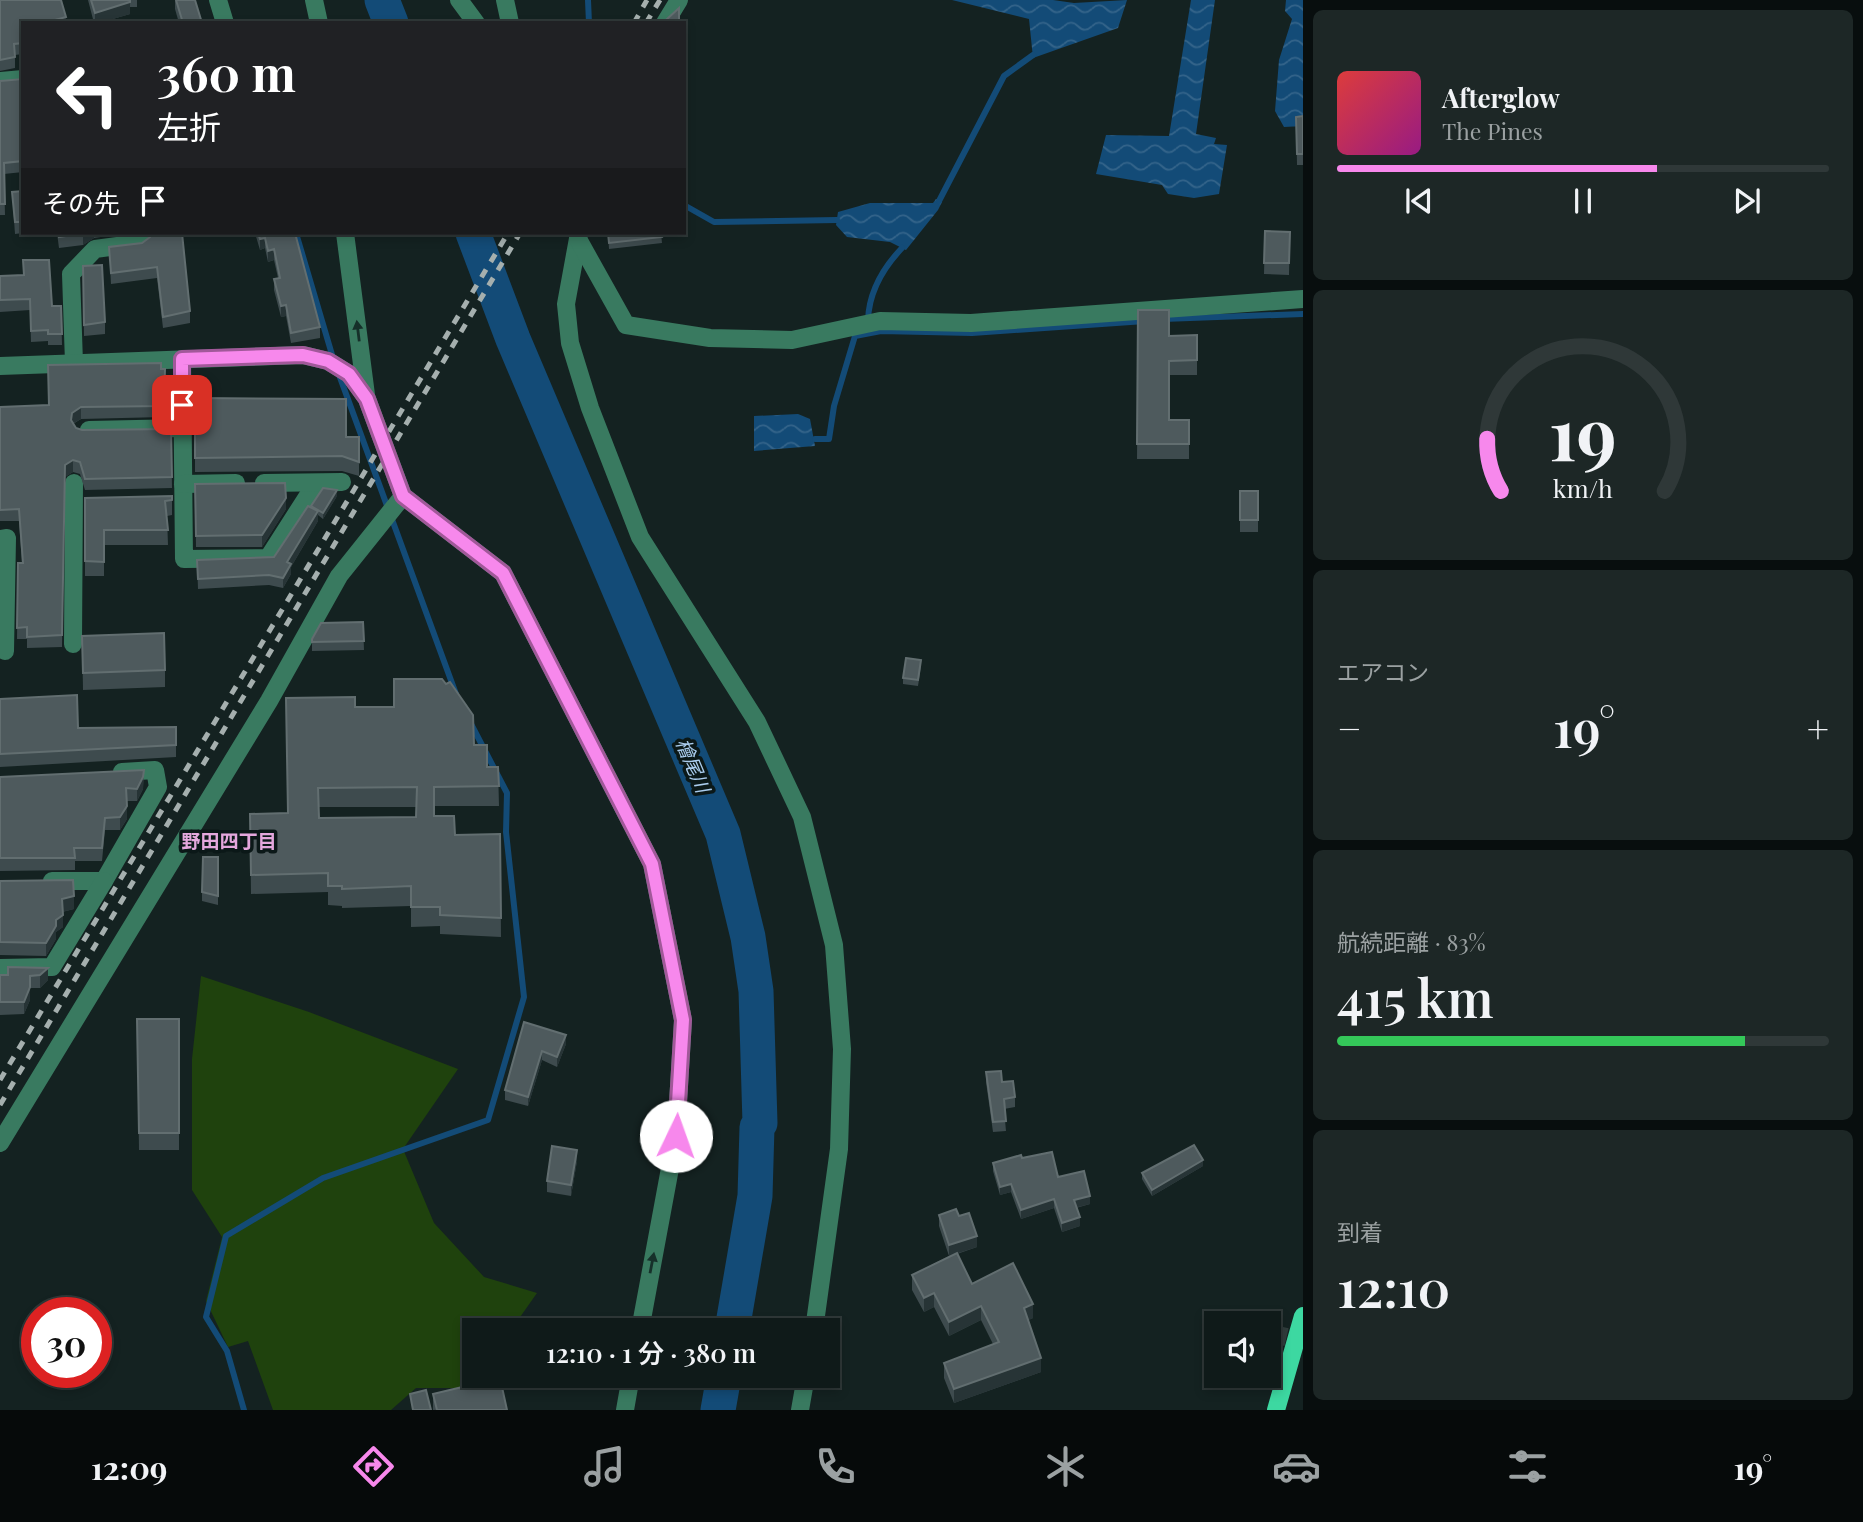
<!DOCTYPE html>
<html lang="ja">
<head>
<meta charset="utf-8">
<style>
	body { margin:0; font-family:"Playfair Display","Noto Sans JP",serif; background:#1d2726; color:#f1f3f6; height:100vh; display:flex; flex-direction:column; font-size:26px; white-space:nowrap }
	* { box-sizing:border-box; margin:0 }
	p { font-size:23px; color:#9ba1a2 }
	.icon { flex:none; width:38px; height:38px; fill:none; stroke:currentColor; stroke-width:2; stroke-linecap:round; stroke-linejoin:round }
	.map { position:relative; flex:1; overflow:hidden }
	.panel { display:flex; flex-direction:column; gap:10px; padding:10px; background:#080e0e; width:560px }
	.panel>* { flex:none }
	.top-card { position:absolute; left:21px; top:21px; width:665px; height:214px; border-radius:0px; box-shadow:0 4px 10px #0003,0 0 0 2px #2f3838; background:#202124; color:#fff; overflow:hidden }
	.buttons { position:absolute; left:1204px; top:1311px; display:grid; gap:14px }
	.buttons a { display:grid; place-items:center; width:77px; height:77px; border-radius:0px; background:#0f1a19; box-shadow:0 4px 10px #0003,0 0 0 2px #2f3838; font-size:35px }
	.speed { position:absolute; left:21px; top:1297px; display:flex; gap:14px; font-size:35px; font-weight:700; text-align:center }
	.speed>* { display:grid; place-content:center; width:91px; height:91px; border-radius:50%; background:#0f1a19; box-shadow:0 4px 10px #0003,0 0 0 2px #2f3838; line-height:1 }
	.speed .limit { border:10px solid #d22; background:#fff; color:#111 }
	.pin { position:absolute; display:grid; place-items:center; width:60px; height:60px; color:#fff; margin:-30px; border-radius:14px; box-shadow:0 4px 10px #0006 }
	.me { position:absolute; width:77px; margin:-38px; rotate:3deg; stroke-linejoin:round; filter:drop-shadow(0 0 5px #0008) }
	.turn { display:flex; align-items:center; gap:24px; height:147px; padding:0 21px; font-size:32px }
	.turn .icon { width:91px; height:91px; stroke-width:2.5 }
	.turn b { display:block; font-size:49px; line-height:60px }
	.then { display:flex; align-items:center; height:66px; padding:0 21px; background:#0003; gap:14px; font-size:26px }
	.big { font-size:52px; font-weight:600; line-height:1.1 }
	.panel .tile { flex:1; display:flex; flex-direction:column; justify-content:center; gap:10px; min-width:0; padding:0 24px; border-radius:10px; background:#1d2726 }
	.panel .dial { align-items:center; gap:0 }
	.dial svg { height:182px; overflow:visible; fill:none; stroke:#2f3838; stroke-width:7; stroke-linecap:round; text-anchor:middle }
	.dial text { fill:#f1f3f6; stroke:none }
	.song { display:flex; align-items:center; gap:21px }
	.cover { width:84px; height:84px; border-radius:10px; background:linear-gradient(135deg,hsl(0 70% 55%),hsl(310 70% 35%)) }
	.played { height:7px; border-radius:4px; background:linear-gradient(90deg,#f788ec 65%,#2f3838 65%) }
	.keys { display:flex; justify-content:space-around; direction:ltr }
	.heat { display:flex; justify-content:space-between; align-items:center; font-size:38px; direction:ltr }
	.charge { height:10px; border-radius:5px; background:linear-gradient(90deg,#34c759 83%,#2f3838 0) }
	.trip { position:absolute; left:462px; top:1318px; width:378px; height:70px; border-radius:0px; background:#0f1a19; box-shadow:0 4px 10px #0003,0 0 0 2px #2f3838; font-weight:600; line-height:70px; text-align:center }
	.tabs { display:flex; height:112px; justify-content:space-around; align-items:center; background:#060a0a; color:#9ba1a2 }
	.tabs .icon { width:49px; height:49px }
	.tabs .current { color:#f788ec }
	.tabs b { font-size:32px; color:#f1f3f6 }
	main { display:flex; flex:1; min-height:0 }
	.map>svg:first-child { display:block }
	.garden { fill:#1f420d }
	.water { fill:url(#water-waves) }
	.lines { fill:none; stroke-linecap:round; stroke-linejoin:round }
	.stream { stroke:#134b77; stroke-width:6 }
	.river { stroke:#134b77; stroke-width:35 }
	.minor-tunnel { stroke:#303d3c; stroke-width:18; stroke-dasharray:18 9; stroke-linecap:butt }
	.minor { stroke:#397a60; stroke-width:18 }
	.major { stroke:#3dd8a1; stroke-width:18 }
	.rail { stroke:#a5afae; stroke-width:5; stroke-dasharray:9 9; stroke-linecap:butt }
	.wall { fill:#3e4b4e; fill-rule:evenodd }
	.shaded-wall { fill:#273436 }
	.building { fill:#4e5a5d; stroke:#626e70; stroke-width:2; fill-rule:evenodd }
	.oneway { fill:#16302a }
	.route-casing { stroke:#a15899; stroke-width:18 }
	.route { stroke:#f788ec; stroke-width:12 }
	.labels { text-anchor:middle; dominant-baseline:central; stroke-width:7; stroke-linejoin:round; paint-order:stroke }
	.water-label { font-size:19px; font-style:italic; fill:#aacced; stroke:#0b1818 }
	.neighbourhood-label { font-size:19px; font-weight:bold; fill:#e4a7dd; stroke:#0b1818 }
</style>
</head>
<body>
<main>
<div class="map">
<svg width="1303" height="1410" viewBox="0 0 1303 1410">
	<defs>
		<pattern id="water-waves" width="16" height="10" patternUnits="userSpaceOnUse" patternTransform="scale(1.75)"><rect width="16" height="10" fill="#134b77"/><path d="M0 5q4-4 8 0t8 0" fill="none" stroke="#34648a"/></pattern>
	</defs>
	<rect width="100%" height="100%" fill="#142221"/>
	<path class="garden" d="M201,976l108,36 149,57 -55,80 31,74 50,54 53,16 -26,37h-37v46h30l1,12h-89l-25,22h-118l-25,-69 -20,6 -22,-46 16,-64 -30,-47v-131z"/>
	<g class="water">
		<path d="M952,0h101l21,3 53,-3 -9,28 -85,30 -4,-39z"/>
		<path d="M1191,0h24l-19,134 20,4 -2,6 13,1 -8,49 -25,4 -26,-4 -6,-9 -66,-11 10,-39 63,1z"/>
		<path d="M1286,0h17v126l-19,1 -9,-16 4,-51 13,-41 -7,-8z"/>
		<path d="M936,199l6,3 -4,8 -32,40 -16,-8 -43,-5 -11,-12 2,-13 32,-9h63z"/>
		<path d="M798,414l12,5 5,27 -61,5v-35z"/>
	</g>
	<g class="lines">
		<g class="stream">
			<path d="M588,0l1,23"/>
			<path d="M939,201l65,-125 29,-21"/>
			<path d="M684,205l30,17 123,-2"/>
			<path d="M296,233l37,125"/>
			<path d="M1163,319l140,-5"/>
			<path d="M868,320c1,-28 15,-52 34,-72"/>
			<path d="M338,372l118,322"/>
			<path d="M815,439h14l5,-33 21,-70 26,-5 91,2 173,-12"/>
			<path d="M244,1410l-17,-59 -21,-34 20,-81 97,-58 165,-58 36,-123 -18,-165 1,-39 -37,-71"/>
		</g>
		<g class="river">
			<path d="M382,0l9,23"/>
			<path d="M473,233l40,106 210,495 25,103 8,54 4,132 -3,4 -2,69 -23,134"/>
			<path d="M718,1410l6,-34"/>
		</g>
		<path class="minor-tunnel" d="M1269,1333l34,8"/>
		<g class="minor">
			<path d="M218,0l7,23"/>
			<path d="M314,0l5,23"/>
			<path d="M459,0l17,23"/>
			<path d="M505,0l5,23"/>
			<path d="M665,23l14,-23"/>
			<path d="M0,81l23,-2"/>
			<path d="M345,233l21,162"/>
			<path d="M579,233l-13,71 4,39 20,65 50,129 117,185 45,95 32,128 8,104 -3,100 -25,181"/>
			<path d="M578,239l48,86 84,13 82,2 88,-19 91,2 332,-24"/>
			<path d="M182,359l2,200 84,-1 48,-75"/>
			<path d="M74,363l-3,-89 24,-25 45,-6 -1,-10"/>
			<path d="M0,366l303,-11 25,6 21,13 18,25 36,97 100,77 149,291 31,156 -7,116 -36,194"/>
			<path d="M89,430l94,-2"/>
			<path d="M264,483l78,-1"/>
			<path d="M183,484l53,-1"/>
			<path d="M0,539l7,-1 -2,113"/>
			<path d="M73,644l1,-161"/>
			<path d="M52,881h52l54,-94 -3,-17 -33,2"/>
			<path d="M0,968l52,-1 52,-86"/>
			<path d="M0,1143l269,-442 70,-125 64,-80"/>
			<path d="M625,1410l6,-34"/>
			<path d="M800,1410l6,-34"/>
		</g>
		<path class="major" d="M1276,1410l27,-94"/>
		<g class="rail">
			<path d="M634,23l13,-23"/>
			<path d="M646,23l14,-23"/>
			<path d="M0,1080l508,-847"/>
			<path d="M0,1105l520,-872"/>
		</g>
	</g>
	<g class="wall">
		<path d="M0,0l66,23h-43v31l-8,1v13l-15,3z"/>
		<path d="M88,0h49v7h-7v7l-31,9h-5z"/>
		<path d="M175,0h20l7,23h-23l-4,-14z"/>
		<path d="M23,79v93l-19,2 1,41h-5v-134z"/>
		<path d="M1303,116v49h-6l-1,-48z"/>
		<path d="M23,191v42l-8,1 -3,-42z"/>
		<path d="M1265,231l25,1 -1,43 -25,-1z"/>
		<path d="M57,233h71l-34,5 -11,7 -24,3z"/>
		<path d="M255,233h40l25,94v11l-29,5 -5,-27 -5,1 -7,-27v-11l4,-1 -4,-18 -6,2 -3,-14 -5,2z"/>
		<path d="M608,233h53l1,10 -53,6z"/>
		<path d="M150,237l40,74v12l-27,5 -6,-50 -46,6 -2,-37 33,-4z"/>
		<path d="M83,266l22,56v12l-21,2z"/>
		<path d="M0,276l52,30h9l1,39h-14v-4l-17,1 -1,-32 -30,2z"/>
		<path d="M1138,310l31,26 28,-1v40h-28v45h20v39h-52z"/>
		<path d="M161,369h4l-1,48 -83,2 -8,5 3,4 6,2 89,-1 1,59 -87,2 -5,-16 -7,-2 -8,5 -3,170 -35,1v-9h-10l1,-76h4l-3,-42h-19v-114l49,-2z"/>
		<path d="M195,398l151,39h13v39l-17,-5 -147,1z"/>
		<path d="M195,484l91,25 -24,38h-66z"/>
		<rect x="1240" y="491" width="18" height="41"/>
		<path d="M172,496v19l-5,1 1,29h-64v31h-19v-78z"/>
		<path d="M337,496l-14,23 -5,-4v6l-27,46v7l-8,14 -14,-3 -71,4 -1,-29 77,-3 37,-50z"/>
		<path d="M363,622l1,28 -52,1v-12z"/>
		<path d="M82,636l83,34v17l-82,3z"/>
		<path d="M921,666l-3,20 -15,-2v-6z"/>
		<path d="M0,699l78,29 98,-1v30l-176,10z"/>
		<path d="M355,707l119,38 13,22h11l1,39h-65v10l21,19 45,-1 1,103 -61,-3v-8l-29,1v-21l-69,2v-2l-14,-1v-13l-77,2 -1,-80 37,-1zM319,807h97v10l-97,1z"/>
		<path d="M144,770l-1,19 -6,12h-10v18l-7,11h-15l-3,31h-27v9l-75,1v-94z"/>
		<path d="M218,857v48l-16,-4v-9z"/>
		<path d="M0,881l74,28 -12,3 1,15 -7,5v7l-10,17 -46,-1z"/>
		<path d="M48,968v12l-8,8h-10v12l-6,14 -24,1v-40h8z"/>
		<path d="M137,1019h42v131h-40z"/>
		<path d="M524,1022l42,22 -9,23 -15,-7 -14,46 -23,-6v-10z"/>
		<path d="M986,1072l16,10 13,15v10l-11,2 2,22 -13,1 -7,-50z"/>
		<path d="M1022,1158l68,46 -14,4 4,18 -18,6 -8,-24 -33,11 -10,-27 -11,3 -7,-24v-8z"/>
		<path d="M577,1161l-6,35 -24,-4v-11z"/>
		<path d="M1203,1166l-51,30 -10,-17v-6z"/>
		<path d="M939,1215l20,1 18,31 -20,7 15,30 61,34 -5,2 13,52 -87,31 -10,-25v-15l49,-19 -12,-24 -32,16 -15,-29 -10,5 -12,-22v-15l37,-19 -10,-30z"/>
		<path d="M433,1394l74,16h-74z"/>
	</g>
	<g class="shaded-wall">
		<path d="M130,2v12l-31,9h-4v-10z"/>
		<path d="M66,17v6h-22z"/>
		<path d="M85,233h9v5l-11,7v-11z"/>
		<path d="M265,238v10l-5,2v-11z"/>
		<path d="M274,249v11l-6,2v-11z"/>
		<path d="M286,305v11l-5,1v-11z"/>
		<path d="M81,407v12l-9,5 -1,-4 1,-7z"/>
		<path d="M73,460v12l-8,5 -3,170 3,-182z"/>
		<path d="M337,490v6l-14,23v-6z"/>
		<path d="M286,498v11l-24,38v-12z"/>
		<path d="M318,511v10l-27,46v7l-8,14v-10l4,-16z"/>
		<path d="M143,777v12l-6,12v-12z"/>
		<path d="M127,806v13l-7,11v-13z"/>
		<path d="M74,896v13l-12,3v-13z"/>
		<path d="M63,915v12l-7,5v7l-10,17v-13l10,-23z"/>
		<path d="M48,968v12l-8,8v-13z"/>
		<path d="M30,987v13l-6,14v-12z"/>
		<path d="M566,1035v9l-9,23v-10z"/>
		<path d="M542,1051v9l-14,46v-9z"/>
		<path d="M577,1150v11l-6,35v-11z"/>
		<path d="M1203,1160v6l-51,30v-6z"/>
		<path d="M1011,1184v8l-11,3v-8z"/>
		<path d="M1090,1196v8l-16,4v-8z"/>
		<path d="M1054,1199v9l-33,11v-9z"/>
		<path d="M1080,1217v9l-18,6v-9z"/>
		<path d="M977,1236v11l-28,9v-11z"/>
		<path d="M934,1293v14l-10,5v-14z"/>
		<path d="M1033,1304v14l-9,5v-15z"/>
		<path d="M981,1306v14l-32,16v-14z"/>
		<path d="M1041,1358v14l-87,31v-14z"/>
	</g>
	<g class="building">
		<path d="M0,0h61l5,17 -22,6h-21v20l-9,1 1,13 -15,3z"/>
		<path d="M91,0h39v2l-35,11z"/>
		<path d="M176,0h19l7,23h-19z"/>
		<path d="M679,8v15h-15l2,-3z"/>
		<path d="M23,79v82l-19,2 1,41h-5v-123z"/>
		<path d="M1303,116v38h-6l-1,-37z"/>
		<path d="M23,191v31h-8l-3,-30z"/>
		<path d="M1265,231l25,1 -1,31h-25z"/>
		<path d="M59,233h26l-26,4z"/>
		<path d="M150,233h32l8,78 -27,6 -6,-50 -46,6 -2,-26 33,-4 8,-6z"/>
		<path d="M258,233h37l25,94 -29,6 -5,-28 -5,1 -7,-27 6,-1 -6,-29 -6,2 -3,-13 -5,1z"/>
		<path d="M608,233h53l1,4 -53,6z"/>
		<path d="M23,260h26l3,46h9l1,28h-14v-4l-17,1 -1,-32 -30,1v-24l24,-1z"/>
		<path d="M102,265l3,57 -21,3 -1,-59z"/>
		<path d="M1138,310h31v26l28,-1v25l-28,1v59h20v24h-52z"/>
		<path d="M161,363v6h4l-1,37 -83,1 -9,6 -1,7 5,8 6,2 89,-1 1,48 -87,2 -5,-17 -7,-2 -8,5 -3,170 -35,2v-10l-10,1 1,-65h5l-4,-54 -19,1v-103l49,-2 -1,-40z"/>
		<path d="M195,398l151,1v38h13v25l-17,-6 -147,2z"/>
		<path d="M285,483l1,15 -24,37 -66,1 -1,-52z"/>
		<path d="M323,488l14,2 -14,23 -12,-7z"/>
		<rect x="1240" y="491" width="18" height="29"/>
		<path d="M172,496v4l-7,1 3,29h-64v32l-19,-1v-63z"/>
		<path d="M308,506l10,5 -31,51 4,2 -8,14 -14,-3 -71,4 -1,-19 77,-3z"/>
		<path d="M363,622l1,19 -52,1v-3l9,-16z"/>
		<path d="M164,633l1,37 -82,3 -1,-37z"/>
		<path d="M906,658l15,2 -3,20 -15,-2z"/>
		<path d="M394,679h48l4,5 4,-2 23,33 1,30h13v22h11l1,19 -65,1v29h20l1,19 45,-1 1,84 -61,-3v-8h-29v-21l-69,3v-3h-14v-13l-77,2 -1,-61 38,-1 -2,-115 69,-1v10h39zM417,787l-1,30 -97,1 -1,-30z"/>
		<path d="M77,695l1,33 98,-1v18l-176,9v-55z"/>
		<path d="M144,770l-1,7 -6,12 -11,-1 1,18 -7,11 -15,1 -3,30h-28l1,10h-75v-81z"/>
		<path d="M203,857h15v39l-16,-4z"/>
		<path d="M73,880l1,16 -12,3 1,16 -7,5v6l-10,17 -46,-1v-61z"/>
		<path d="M8,967l40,1 -8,7 -10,1v11l-6,15h-24v-27h8z"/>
		<path d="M137,1019h42v114h-40z"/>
		<path d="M524,1022l42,13 -9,22 -15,-6 -14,46 -23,-7z"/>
		<path d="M1001,1071l1,11 11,-1 2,16 -11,2 2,22 -13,1 -7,-50z"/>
		<path d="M1194,1145l9,15 -51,30 -10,-17z"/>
		<path d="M552,1146l25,4 -6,35 -24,-4z"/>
		<path d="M1052,1152l6,25 26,-6 6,25 -16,4 6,17 -18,6 -8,-24 -33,11 -10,-26 -11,3 -7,-24 28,-8 1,3z"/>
		<path d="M956,1209l3,7 10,-3 8,23 -28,9 -10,-30z"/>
		<path d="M957,1253l15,31 41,-21 20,41 -9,4 17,50 -87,31 -10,-26 55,-21 -18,-36 -32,16 -15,-29 -10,5 -12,-23z"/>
		<path d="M500,1378l7,32h-70l-4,-16z"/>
		<path d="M426,1390l5,20h-18l-3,-16z"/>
	</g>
	<defs><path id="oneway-solid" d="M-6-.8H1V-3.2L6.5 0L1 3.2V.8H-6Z" transform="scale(1.75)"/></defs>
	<g class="oneway">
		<use href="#oneway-solid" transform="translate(358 331) rotate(-97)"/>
		<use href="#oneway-solid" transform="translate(652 1263) rotate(-79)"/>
	</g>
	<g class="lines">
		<defs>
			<path id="route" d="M182,405v-46l121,-4 25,6 21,13 18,25 36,97 100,77 149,291 31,156 -7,116"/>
		</defs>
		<use href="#route" class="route-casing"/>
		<use href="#route" class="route"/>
	</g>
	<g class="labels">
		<g class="water-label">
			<text transform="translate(694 765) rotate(67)">檜尾川</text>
		</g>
		<g class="neighbourhood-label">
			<text x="229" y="840">野田四丁目</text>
		</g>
	</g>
</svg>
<div class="buttons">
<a><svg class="icon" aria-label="sound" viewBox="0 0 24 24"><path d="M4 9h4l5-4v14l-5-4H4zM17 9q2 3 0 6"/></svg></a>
</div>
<div class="speed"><div class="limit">30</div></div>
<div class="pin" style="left:182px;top:405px;background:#d93025"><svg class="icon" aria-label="arrive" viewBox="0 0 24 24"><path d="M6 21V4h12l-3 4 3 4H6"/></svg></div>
<svg class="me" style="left:676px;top:1136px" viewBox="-20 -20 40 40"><circle r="19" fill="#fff"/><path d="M0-13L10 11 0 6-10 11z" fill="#f788ec"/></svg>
<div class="trip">12:10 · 1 分 · 380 m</div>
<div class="top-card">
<div class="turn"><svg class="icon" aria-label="left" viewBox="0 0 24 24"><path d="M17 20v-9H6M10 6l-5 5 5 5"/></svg><div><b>360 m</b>左折</div></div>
<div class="then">その先<svg class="icon" aria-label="arrive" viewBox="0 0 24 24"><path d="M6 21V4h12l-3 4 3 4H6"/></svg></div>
</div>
</div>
<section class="panel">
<div class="tile">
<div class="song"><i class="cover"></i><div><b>Afterglow</b><p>The Pines</p></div></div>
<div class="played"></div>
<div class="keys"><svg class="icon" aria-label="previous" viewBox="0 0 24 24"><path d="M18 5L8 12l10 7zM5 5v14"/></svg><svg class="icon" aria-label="pause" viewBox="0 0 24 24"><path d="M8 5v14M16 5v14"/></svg><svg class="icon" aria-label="next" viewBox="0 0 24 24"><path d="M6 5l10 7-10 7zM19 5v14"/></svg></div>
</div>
<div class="tile dial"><svg viewBox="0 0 100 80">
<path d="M14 69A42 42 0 1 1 86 69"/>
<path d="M14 69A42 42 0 0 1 8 46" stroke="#f788ec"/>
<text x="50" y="56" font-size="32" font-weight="700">19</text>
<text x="50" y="72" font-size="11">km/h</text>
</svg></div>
<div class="tile"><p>エアコン</p>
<div class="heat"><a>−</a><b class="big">19°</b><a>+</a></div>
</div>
<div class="tile"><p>航続距離 · 83%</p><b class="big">415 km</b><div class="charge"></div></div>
<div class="tile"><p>到着</p><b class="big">12:10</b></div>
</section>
</main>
<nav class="tabs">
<b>12:09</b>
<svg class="icon current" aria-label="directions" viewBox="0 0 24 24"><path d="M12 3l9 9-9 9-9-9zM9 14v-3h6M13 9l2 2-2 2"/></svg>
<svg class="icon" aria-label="music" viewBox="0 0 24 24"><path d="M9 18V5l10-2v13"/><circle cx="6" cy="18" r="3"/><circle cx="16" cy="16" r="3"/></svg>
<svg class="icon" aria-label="phone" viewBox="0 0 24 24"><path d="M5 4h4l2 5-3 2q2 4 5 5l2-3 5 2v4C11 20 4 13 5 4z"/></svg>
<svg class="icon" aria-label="climate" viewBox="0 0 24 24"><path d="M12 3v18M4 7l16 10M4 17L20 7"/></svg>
<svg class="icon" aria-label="car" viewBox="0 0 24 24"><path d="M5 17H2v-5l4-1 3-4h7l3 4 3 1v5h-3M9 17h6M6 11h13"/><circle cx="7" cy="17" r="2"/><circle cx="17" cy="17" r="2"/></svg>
<svg class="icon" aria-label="filters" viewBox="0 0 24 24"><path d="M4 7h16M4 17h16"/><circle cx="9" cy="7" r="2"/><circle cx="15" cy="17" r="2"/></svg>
<b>19°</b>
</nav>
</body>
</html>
